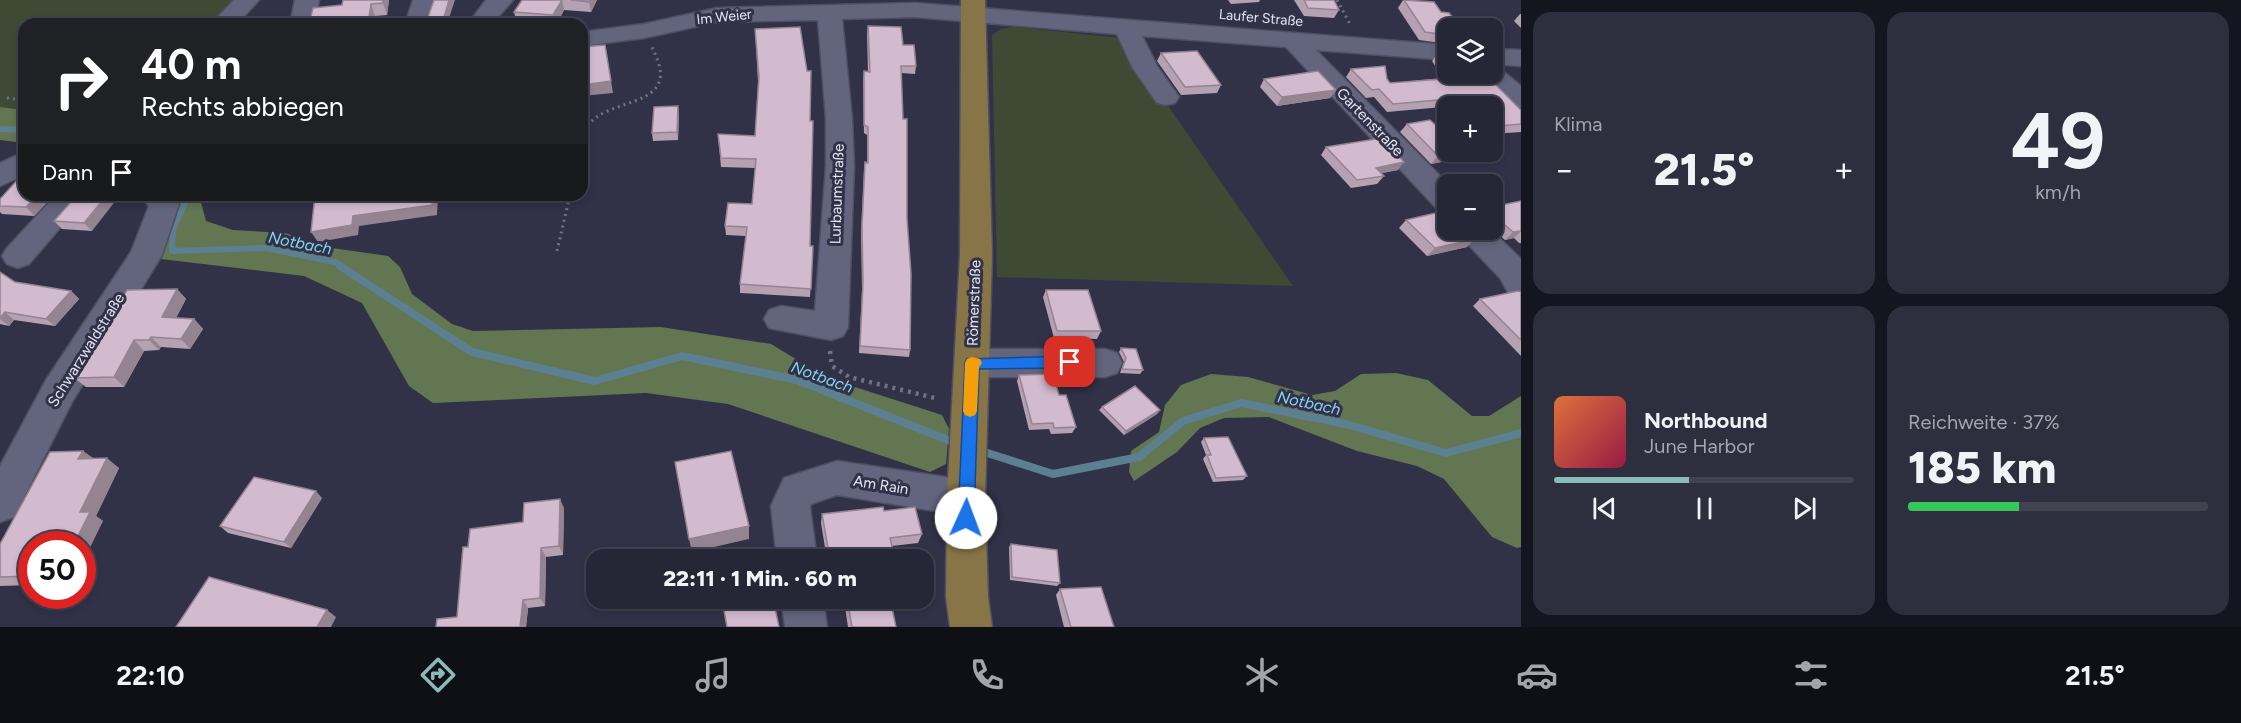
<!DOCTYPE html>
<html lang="de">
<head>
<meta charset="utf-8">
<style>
	body { margin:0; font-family:Figtree,sans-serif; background:#2d2e3e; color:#f1f3f6; height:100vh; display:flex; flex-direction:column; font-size:22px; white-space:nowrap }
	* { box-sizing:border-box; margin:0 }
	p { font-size:20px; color:#a3a5ad }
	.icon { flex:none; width:33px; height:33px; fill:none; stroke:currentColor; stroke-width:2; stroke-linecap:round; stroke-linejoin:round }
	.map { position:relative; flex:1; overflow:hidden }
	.drawer { display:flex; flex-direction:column; gap:12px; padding:12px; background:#14151e; width:720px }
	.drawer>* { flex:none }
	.hud { position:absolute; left:18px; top:18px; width:570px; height:183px; border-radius:18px; box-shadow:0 3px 9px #0003,0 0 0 2px #424351; background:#202124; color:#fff; overflow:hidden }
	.buttons { position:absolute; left:1437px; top:18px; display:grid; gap:12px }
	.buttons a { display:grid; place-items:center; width:66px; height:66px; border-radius:12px; background:#252636; box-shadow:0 3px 9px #0003,0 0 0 2px #424351; font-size:30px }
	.speed { position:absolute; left:18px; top:531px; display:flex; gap:12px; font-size:30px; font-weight:700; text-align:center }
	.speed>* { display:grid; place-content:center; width:78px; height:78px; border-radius:50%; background:#252636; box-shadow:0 3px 9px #0003,0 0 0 2px #424351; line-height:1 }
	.speed .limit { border:9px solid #d22; background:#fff; color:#111 }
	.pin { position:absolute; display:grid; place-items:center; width:51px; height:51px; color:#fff; margin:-26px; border-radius:12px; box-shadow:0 3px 9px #0006 }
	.me { position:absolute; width:66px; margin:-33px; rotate:2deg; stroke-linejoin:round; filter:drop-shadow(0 0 4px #0008) }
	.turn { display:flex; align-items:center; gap:21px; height:126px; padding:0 24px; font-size:27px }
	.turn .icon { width:78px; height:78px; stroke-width:2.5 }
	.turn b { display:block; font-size:42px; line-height:51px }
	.then { display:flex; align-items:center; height:57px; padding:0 24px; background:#0003; gap:12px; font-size:22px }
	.big { font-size:45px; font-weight:800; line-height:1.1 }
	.drawer .widget { flex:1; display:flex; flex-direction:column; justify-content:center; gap:9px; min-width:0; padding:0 21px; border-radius:18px; background:#2d2e3e }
	.drawer .dial { align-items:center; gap:0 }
	.dial b { font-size:78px; line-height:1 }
	.song { display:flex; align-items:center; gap:18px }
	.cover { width:72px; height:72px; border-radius:9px; background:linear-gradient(135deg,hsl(20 70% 55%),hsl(340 70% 35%)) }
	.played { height:6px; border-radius:3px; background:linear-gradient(90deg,#8bbbb9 45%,#424351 45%) }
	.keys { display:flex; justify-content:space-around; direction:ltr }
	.heat { display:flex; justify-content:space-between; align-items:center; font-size:33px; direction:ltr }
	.charge { height:9px; border-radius:4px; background:linear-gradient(90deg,#34c759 37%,#424351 0) }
	.drawer .tiles { flex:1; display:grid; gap:12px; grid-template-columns:repeat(2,1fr) }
	.trip { position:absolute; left:586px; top:549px; width:348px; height:60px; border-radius:18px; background:#252636; box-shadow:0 3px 9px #0003,0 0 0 2px #424351; font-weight:800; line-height:60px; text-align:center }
	.menu { display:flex; height:96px; justify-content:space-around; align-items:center; background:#0f0f16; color:#a3a5ad }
	.menu .icon { width:42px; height:42px }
	.menu .active { color:#8bbbb9 }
	.menu b { font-size:27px; color:#f1f3f6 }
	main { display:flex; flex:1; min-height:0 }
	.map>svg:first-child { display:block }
	.green { fill:#3f4a35 }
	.forest { fill:#627651 }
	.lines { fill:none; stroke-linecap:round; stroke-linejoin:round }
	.stream-far1 { stroke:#5c8091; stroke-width:6 }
	.stream { stroke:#5c8091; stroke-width:8 }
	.minor-casing { stroke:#4e4f61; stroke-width:3 }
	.major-casing { stroke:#4e4f61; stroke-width:3 }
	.path-far1 { stroke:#717285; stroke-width:3; stroke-dasharray:2 4; stroke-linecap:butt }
	.path { stroke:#717285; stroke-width:4.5; stroke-dasharray:3 5; stroke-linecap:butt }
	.minor { fill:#63657e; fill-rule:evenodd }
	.major { fill:#877547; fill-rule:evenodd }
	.wall { fill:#b5a1b2 }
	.shaded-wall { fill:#948391 }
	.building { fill:#d3bbcf; stroke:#948391; stroke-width:1.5 }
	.route { fill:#1a73e8; stroke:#114b97; stroke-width:1.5 }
	.slow { fill:#f59e0b }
	.labels { text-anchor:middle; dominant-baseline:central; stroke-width:6; stroke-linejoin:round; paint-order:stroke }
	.far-street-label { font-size:14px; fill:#e4e5f4; stroke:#313248 }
	.street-label { font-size:15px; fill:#e4e5f4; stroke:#313248 }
	.water-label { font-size:16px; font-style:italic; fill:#83d5f3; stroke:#313248 }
</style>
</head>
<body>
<main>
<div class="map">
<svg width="1521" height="627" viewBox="0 0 1521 627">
	<rect width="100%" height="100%" fill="#313248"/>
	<g class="green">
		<path d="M0,0h242l-25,24h-193v86l-24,-3z"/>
		<path d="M1013,27l108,11 172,248 -296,-9 -5,-242 9,-6z"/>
	</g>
	<g class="forest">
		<path d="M0,107l24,3v33l-24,-3z"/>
		<path d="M171,195h28l7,26 27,9 52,3 47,15 56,8 12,11 12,27 40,30 21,7 188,-4 110,17 56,34 115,37 7,14 -3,35 -16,8 -202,-68 -82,-11 -213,10 -24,-17 -47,-83 -58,-27 -152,-18z"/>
		<path d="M1396,373l32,7 44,36h17l32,-20v151l-4,1 -25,-11 -48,-58 -27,-13 -60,-15 -88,-34 -45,1 -24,10 -23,24 -43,29 -5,-9 2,-21 28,-19 6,-27 16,-20 30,-11 37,3 64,18 23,-4 26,-17z"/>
	</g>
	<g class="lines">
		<g class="stream-far1">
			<path d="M0,129l24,1"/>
			<path d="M189,195l-16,34 -1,22 93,-3 70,14 8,5"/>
		</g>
		<g class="stream">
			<path d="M340,266l132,86 123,29 87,-25 115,24 161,64"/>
			<path d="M978,450l75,24 86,-17 44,-36 58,-18 105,21 100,29 75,-20"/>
		</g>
		<defs>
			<g id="minor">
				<path d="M234,0h25l-22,24h-26z"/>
				<path d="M295,0h24l-5,24h-24z"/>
				<path d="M413,0h24l-8,24h-24z"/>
				<path d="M486,0h27l-21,24h-24z"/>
				<path d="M915,3l533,42v15l-132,-10 132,134v29l-10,-3 -152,-163 -144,-11 15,30 22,31 -4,6 -9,2 -9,-2 -25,-36 -15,-33 -202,-17 -73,2 10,100 2,47 -6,161 -5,9 -12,4 -62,-12 -5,-9 5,-9 12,-4 34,5 11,-145v-47l-8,-99 -101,2 -73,16 -62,8v-14l62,-8 73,-16z"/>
				<path d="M1492,49l29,1v16l-29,-2z"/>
				<path d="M1492,67l7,1 22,18v22l-9,-2 -35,-32h15z"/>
				<path d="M24,152v23l-24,11v-23z"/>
				<path d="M56,195h32l-59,69 -11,4 -11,-4 -5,-8 5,-8z"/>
				<path d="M141,195h32l6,9 -17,51 -90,147 -58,115 -14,5v-56l46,-86 85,-128 18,-46z"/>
				<path d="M1458,230h33l30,29v40l-11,-3 -10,-18 -38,-40z"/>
				<path d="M972,349h133l12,4 5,10 -5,10 -12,4h-133l-12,-4 -5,-10 5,-10z"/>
				<path d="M837,461l129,19 14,5 5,13 -5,13 -14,5 -129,-21 -26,9 -1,3 7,53h-40l-6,-54 13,-28z"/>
				<path d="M781,598h42l4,29h-42z"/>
			</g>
			<path id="major" d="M961,0h24l7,255 -7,243 3,99 4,30h-42l-4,-30 1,-99 13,-243z"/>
		</defs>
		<use href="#minor" class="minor-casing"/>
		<use href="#major" class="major-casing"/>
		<g class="path-far1">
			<path d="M1337,0l13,24"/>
			<path d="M7,98l17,2"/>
			<path d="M582,161c3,-11 -1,-27 7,-37 19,-24 77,-18 71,-55 -1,-7 -5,-15 -8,-22"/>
			<path d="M557,251l13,-56"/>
		</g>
		<path class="path" d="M830,351l2,15 17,11 90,22"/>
		<use href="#minor" class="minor"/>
		<use href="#major" class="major"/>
	</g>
	<g class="wall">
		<path d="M389,0l-2,15 -12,1 -1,8h-65l33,-19z"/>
		<path d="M522,0h75l-6,12 -27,-2 -7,14 -40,-1 -3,-11z"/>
		<path d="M1228,0h32l-1,2 -28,2z"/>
		<path d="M1294,0h40l5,10 -5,8 -30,-2z"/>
		<path d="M1403,0l45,28v16l-29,-4 -21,-32z"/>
		<path d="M1520,14h1v14l-7,-7z"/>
		<path d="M868,26l35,19 13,21 -1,8 -14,-1 6,145 3,132 -1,7 -50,-4 3,-63 -1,-57 3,-63 1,-8 2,1v-28l-3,-2 -1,-54 1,-8 4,1 -1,-38z"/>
		<path d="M755,29l55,217h3l-3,51 -70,-4v-9l6,-48 -20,-1 -1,-9 27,-22 3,-36 -34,-1 -3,-33 37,2 3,-54z"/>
		<path d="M1161,53l60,32 -4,8 -36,2 -24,-34z"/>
		<path d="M1438,53h10v21h37l36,36v22l-29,2v-28h-26l-1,-1 -78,7 -13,-15 -8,1 -20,-21 5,-8 36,10 3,4 53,-5 -11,-17z"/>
		<path d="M1264,79l72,11 -6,8 -53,8 -17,-19z"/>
		<path d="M679,114l-1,26 -25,1 -1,-8z"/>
		<path d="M1407,124l57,28 -7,7 -26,5 -31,-32z"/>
		<path d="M1326,147l72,23 -17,3 3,3 -7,8 -26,4 -30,-33z"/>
		<path d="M24,195h30l-20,21 -32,-2 -2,-2v-13z"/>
		<path d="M77,195l15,36 -30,-2 -8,-8z"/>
		<path d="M1521,201v42h-2l-5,-5 -9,2 -13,-11v-22z"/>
		<path d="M1406,220l61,27 -40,9 -28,-28z"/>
		<path d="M0,272l15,10 56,9 8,8 -24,27 -41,-6 -5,6 -9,-2z"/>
		<path d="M177,289l9,10 -10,19 18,1 9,10 -13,20 -29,-2 -2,3 -15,1 -20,36h-38l-12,-9z"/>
		<path d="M1046,290l55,41 -4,8 -43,-1 -11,-41z"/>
		<path d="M1521,292v64l-48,-50 7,-7z"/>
		<path d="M1121,348l22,22 -3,4 -20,-1 4,-11 -5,-10z"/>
		<path d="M1019,375l40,20 17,32 -4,6 -21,1 -2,-5 -20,1 -12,-49z"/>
		<path d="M1102,407l58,3 -3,4 -33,21 -25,-25z"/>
		<path d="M1204,438l43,38 -4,4 -30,2 -10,-23 3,-4 -5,-13z"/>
		<path d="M83,451l10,8 26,9 -23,48 7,5 -71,23v41l-32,1v-42z"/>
		<path d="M322,498l-31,50 -63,-15 -8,-7z"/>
		<path d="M564,508l-1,47 -17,2 -1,49 -17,2 -2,19h-90l21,-10 11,-70 55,-25z"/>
		<path d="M884,511l38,23 -4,9 -26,3 3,14h-68l-6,-37 1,-9z"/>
		<path d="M1011,544l49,39 -3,3 -47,-6 -1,-33z"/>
		<path d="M1060,589l54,38h-50l-8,-32z"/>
		<path d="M833,598h57l6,29h-48l-4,-27 -10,2z"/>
	</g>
	<g class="shaded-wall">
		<path d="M383,0h6l-2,15 -4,-12z"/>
		<path d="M449,0h6l-8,24h-3l-1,-3z"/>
		<path d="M562,0l2,10 -7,14h-2l-2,-9z"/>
		<path d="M590,0h7l-6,12 -2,-10z"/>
		<path d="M371,4l4,12 -1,8h-6z"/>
		<path d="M607,56l6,37 -31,3v-11z"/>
		<path d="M1336,90l-6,8 -53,8 5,-9z"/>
		<path d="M678,106l1,8 -1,26 -1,-8z"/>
		<path d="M1464,152l-7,7 -26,5 7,-8z"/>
		<path d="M1404,162l-6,8 -29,6 7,-8z"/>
		<path d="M38,195h16l-20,21 -8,-9z"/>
		<path d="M107,195h13l-28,36 -8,-8z"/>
		<path d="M433,195h5l-1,20 -78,11 -1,9 -40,7 -7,-10 42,-16z"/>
		<path d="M1521,231l-7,7 -9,2 8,-8z"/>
		<path d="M1475,239l-8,8 -40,9 8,-8z"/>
		<path d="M177,289l9,10 -15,28 -9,-10z"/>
		<path d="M71,291l8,8 -24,27 -9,-7z"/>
		<path d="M5,312l9,8 -5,6 -9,-7z"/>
		<path d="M194,319l9,10 -13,20 -9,-10z"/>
		<path d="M151,337l10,10 -2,3 -10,-10z"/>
		<path d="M134,340l10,11 -20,36 -10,-10z"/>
		<path d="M1160,410l-3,4 -33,21 2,-4z"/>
		<path d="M83,451l13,9 -18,-1z"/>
		<path d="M107,458l12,10 -23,48 7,5 -21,43v-20h-8l6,-32z"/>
		<path d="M316,491l6,7 -31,50 -7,-6z"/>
		<path d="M560,499l4,9 -1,47 -4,-9z"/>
		<path d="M749,526v13l-57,13 -3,-13z"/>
		<path d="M541,548l5,9 -1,49 -5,-8z"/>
		<path d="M523,600l5,8 -2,19h-6z"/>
		<path d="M327,610l9,7 -5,10h-14z"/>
	</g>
	<g class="building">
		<path d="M343,0h40v3l-12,1 -3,20h-59l4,-16 29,-3z"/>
		<path d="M434,0h15l-6,21 -4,1 -1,2h-23l2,-6 11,-1z"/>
		<path d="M522,0h40l-9,15 -39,-3z"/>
		<path d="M571,0h19l-1,2z"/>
		<path d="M1304,0h30l5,10 -31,-2z"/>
		<path d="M1404,0l30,2 7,10 8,1 12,15h-13v7l-23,-3z"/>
		<path d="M868,26l33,1 2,18h11l2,21h-15l2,53h4v99l4,56 -1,76 -50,-4 3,-63 -1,-58 3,-63 3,1v-36l-4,-2v-54l6,1z"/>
		<path d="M800,27l7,44h4l-1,50h3l-3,125h3l-2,43 -71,-5 7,-57 -22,-1 3,-23 24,1 4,-45 -35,-1 -3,-24 37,2 4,-59 -4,-48z"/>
		<path d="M605,45l6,36 -29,4v-38z"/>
		<path d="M1197,51l24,34 -36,2 -24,-34z"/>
		<path d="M1438,53h10v14z"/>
		<path d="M1385,66l2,13 3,4 65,-5 -3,-4h33l36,36v14l-22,2 -7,-7v-13h-11l-9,-9 -79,7 -14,-15 -7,1 -21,-21z"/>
		<path d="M1318,71l18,19 -54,7 -18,-18z"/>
		<path d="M678,106l-1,26 -25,1 2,-26z"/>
		<path d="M1430,120l18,16v16h14l-24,4 -31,-32z"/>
		<path d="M1382,138l22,24 -28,6 8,8 -27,4 -31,-33z"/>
		<path d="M20,177h4v18h14l-12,12 -26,-1v-7z"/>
		<path d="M77,195h30l-23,28 -30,-2z"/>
		<path d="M315,195h118l-1,10 -79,11 -1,9 -41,7z"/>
		<path d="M1521,201v30l-8,1 -14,-12h-7v-13z"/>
		<path d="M1444,211l4,3v16h20l7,9 -40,9 -29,-28z"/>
		<path d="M0,272l15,10 56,9 -25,28 -41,-7 -5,6z"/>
		<path d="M177,289l-15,28 32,2 -13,20 -30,-2 -2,3h-15l-20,37 -40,1 53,-88z"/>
		<path d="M1046,290h42l13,41h-44z"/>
		<path d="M1518,291l3,1v48l-41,-41z"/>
		<path d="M1121,348l15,1 7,21 -21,-1 4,-11z"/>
		<path d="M1053,374l6,21h7l10,32 -22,1 -1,-5 -21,1 -13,-49z"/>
		<path d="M1135,386l25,24 -34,21 -24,-24z"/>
		<path d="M1228,437l19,39 -31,2 -9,-23h4l-7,-17z"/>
		<path d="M83,451l-5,8 29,-1 -27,54h10l-16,32h-42v32l-32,1v-33l50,-92z"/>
		<path d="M731,451l18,75 -60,13 -14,-77z"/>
		<path d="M254,477l62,14 -32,51 -64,-16z"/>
		<path d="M560,499l-1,47 -18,2 -1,50 -17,2 -3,27h-84l1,-8 20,-2 6,-70h5l2,-18 53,-7 1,-19z"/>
		<path d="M883,507l1,4 31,-4 7,27 -32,4 5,22h-65l-8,-46z"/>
		<path d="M1011,544l46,6 3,33 -48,-6z"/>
		<path d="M209,577l118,33 -10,17h-141z"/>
		<path d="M1101,587l13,40h-43l-11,-38z"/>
		<path d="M726,598h47l6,29h-52l-5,-28z"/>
		<path d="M847,598h43l6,29h-44z"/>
	</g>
	<path class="route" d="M1070,356l5,2 2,4 -2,4 -5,2 -91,1 -5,149 -2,5 -6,2 -6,-2 -2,-5 7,-155 2,-4z"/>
	<path class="slow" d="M972,357l8,2 2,4 -3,4 -2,44 -2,4 -5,2 -5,-2 -2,-4 2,-48 2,-4z"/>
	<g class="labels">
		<g class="far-street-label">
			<text transform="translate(724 17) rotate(-6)">Im Weier</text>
			<text transform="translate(1261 18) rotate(5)">Laufer Straße</text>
		</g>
		<g class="street-label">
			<text transform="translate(1370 122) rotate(46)">Gartenstraße</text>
			<text transform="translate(837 194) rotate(-88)">Lurbaumstraße</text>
			<text transform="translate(974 303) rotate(-88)">Römerstraße</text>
			<text transform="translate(86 350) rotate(-58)">Schwarzwaldstraße</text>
			<text transform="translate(881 485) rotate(9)">Am Rain</text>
		</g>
		<g class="water-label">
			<text transform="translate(300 243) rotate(11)">Notbach</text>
			<text transform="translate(822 377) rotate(20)">Notbach</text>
			<text transform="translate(1309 403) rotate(12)">Notbach</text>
		</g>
	</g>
</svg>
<div class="buttons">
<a><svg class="icon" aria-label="layers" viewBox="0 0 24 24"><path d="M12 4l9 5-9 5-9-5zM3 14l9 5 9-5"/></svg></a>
<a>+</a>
<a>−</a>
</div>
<div class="speed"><div class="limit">50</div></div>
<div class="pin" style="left:1070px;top:362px;background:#d93025"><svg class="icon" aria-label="arrive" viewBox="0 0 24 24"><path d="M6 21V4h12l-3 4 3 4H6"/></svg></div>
<svg class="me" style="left:966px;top:518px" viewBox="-20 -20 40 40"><circle r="19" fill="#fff"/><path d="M0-13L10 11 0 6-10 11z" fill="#1a73e8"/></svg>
<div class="trip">22:11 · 1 Min. · 60 m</div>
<div class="hud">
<div class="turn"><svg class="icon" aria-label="right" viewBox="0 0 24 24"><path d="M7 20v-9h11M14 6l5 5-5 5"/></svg><div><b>40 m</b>Rechts abbiegen</div></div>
<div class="then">Dann<svg class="icon" aria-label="arrive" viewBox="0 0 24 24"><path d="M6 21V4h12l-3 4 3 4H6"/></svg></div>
</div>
</div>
<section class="drawer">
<div class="tiles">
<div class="widget"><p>Klima</p>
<div class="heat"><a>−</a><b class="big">21.5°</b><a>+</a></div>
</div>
<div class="widget dial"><b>49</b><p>km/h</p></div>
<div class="widget">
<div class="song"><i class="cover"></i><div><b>Northbound</b><p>June Harbor</p></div></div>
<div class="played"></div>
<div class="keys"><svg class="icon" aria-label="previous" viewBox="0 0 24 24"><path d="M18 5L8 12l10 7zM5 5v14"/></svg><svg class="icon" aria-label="pause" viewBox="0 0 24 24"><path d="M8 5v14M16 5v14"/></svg><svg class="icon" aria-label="next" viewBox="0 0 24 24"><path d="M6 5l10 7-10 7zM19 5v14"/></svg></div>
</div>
<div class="widget"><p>Reichweite · 37%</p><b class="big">185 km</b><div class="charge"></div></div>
</div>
</section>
</main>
<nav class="menu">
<b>22:10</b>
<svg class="icon active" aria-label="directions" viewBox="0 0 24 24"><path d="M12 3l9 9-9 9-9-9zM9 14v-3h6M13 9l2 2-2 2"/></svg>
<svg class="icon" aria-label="music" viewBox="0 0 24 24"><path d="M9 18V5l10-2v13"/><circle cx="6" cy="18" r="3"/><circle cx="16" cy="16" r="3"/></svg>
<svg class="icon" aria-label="phone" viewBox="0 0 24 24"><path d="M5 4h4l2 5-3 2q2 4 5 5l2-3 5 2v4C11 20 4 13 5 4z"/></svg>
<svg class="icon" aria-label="climate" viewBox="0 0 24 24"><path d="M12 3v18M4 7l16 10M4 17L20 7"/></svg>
<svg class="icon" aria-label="car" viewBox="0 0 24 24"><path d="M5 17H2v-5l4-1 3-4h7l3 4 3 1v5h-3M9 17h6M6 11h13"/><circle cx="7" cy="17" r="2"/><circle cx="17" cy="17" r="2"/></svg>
<svg class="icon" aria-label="filters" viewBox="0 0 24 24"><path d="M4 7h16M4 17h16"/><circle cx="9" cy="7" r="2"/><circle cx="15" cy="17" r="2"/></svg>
<b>21.5°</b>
</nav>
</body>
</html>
